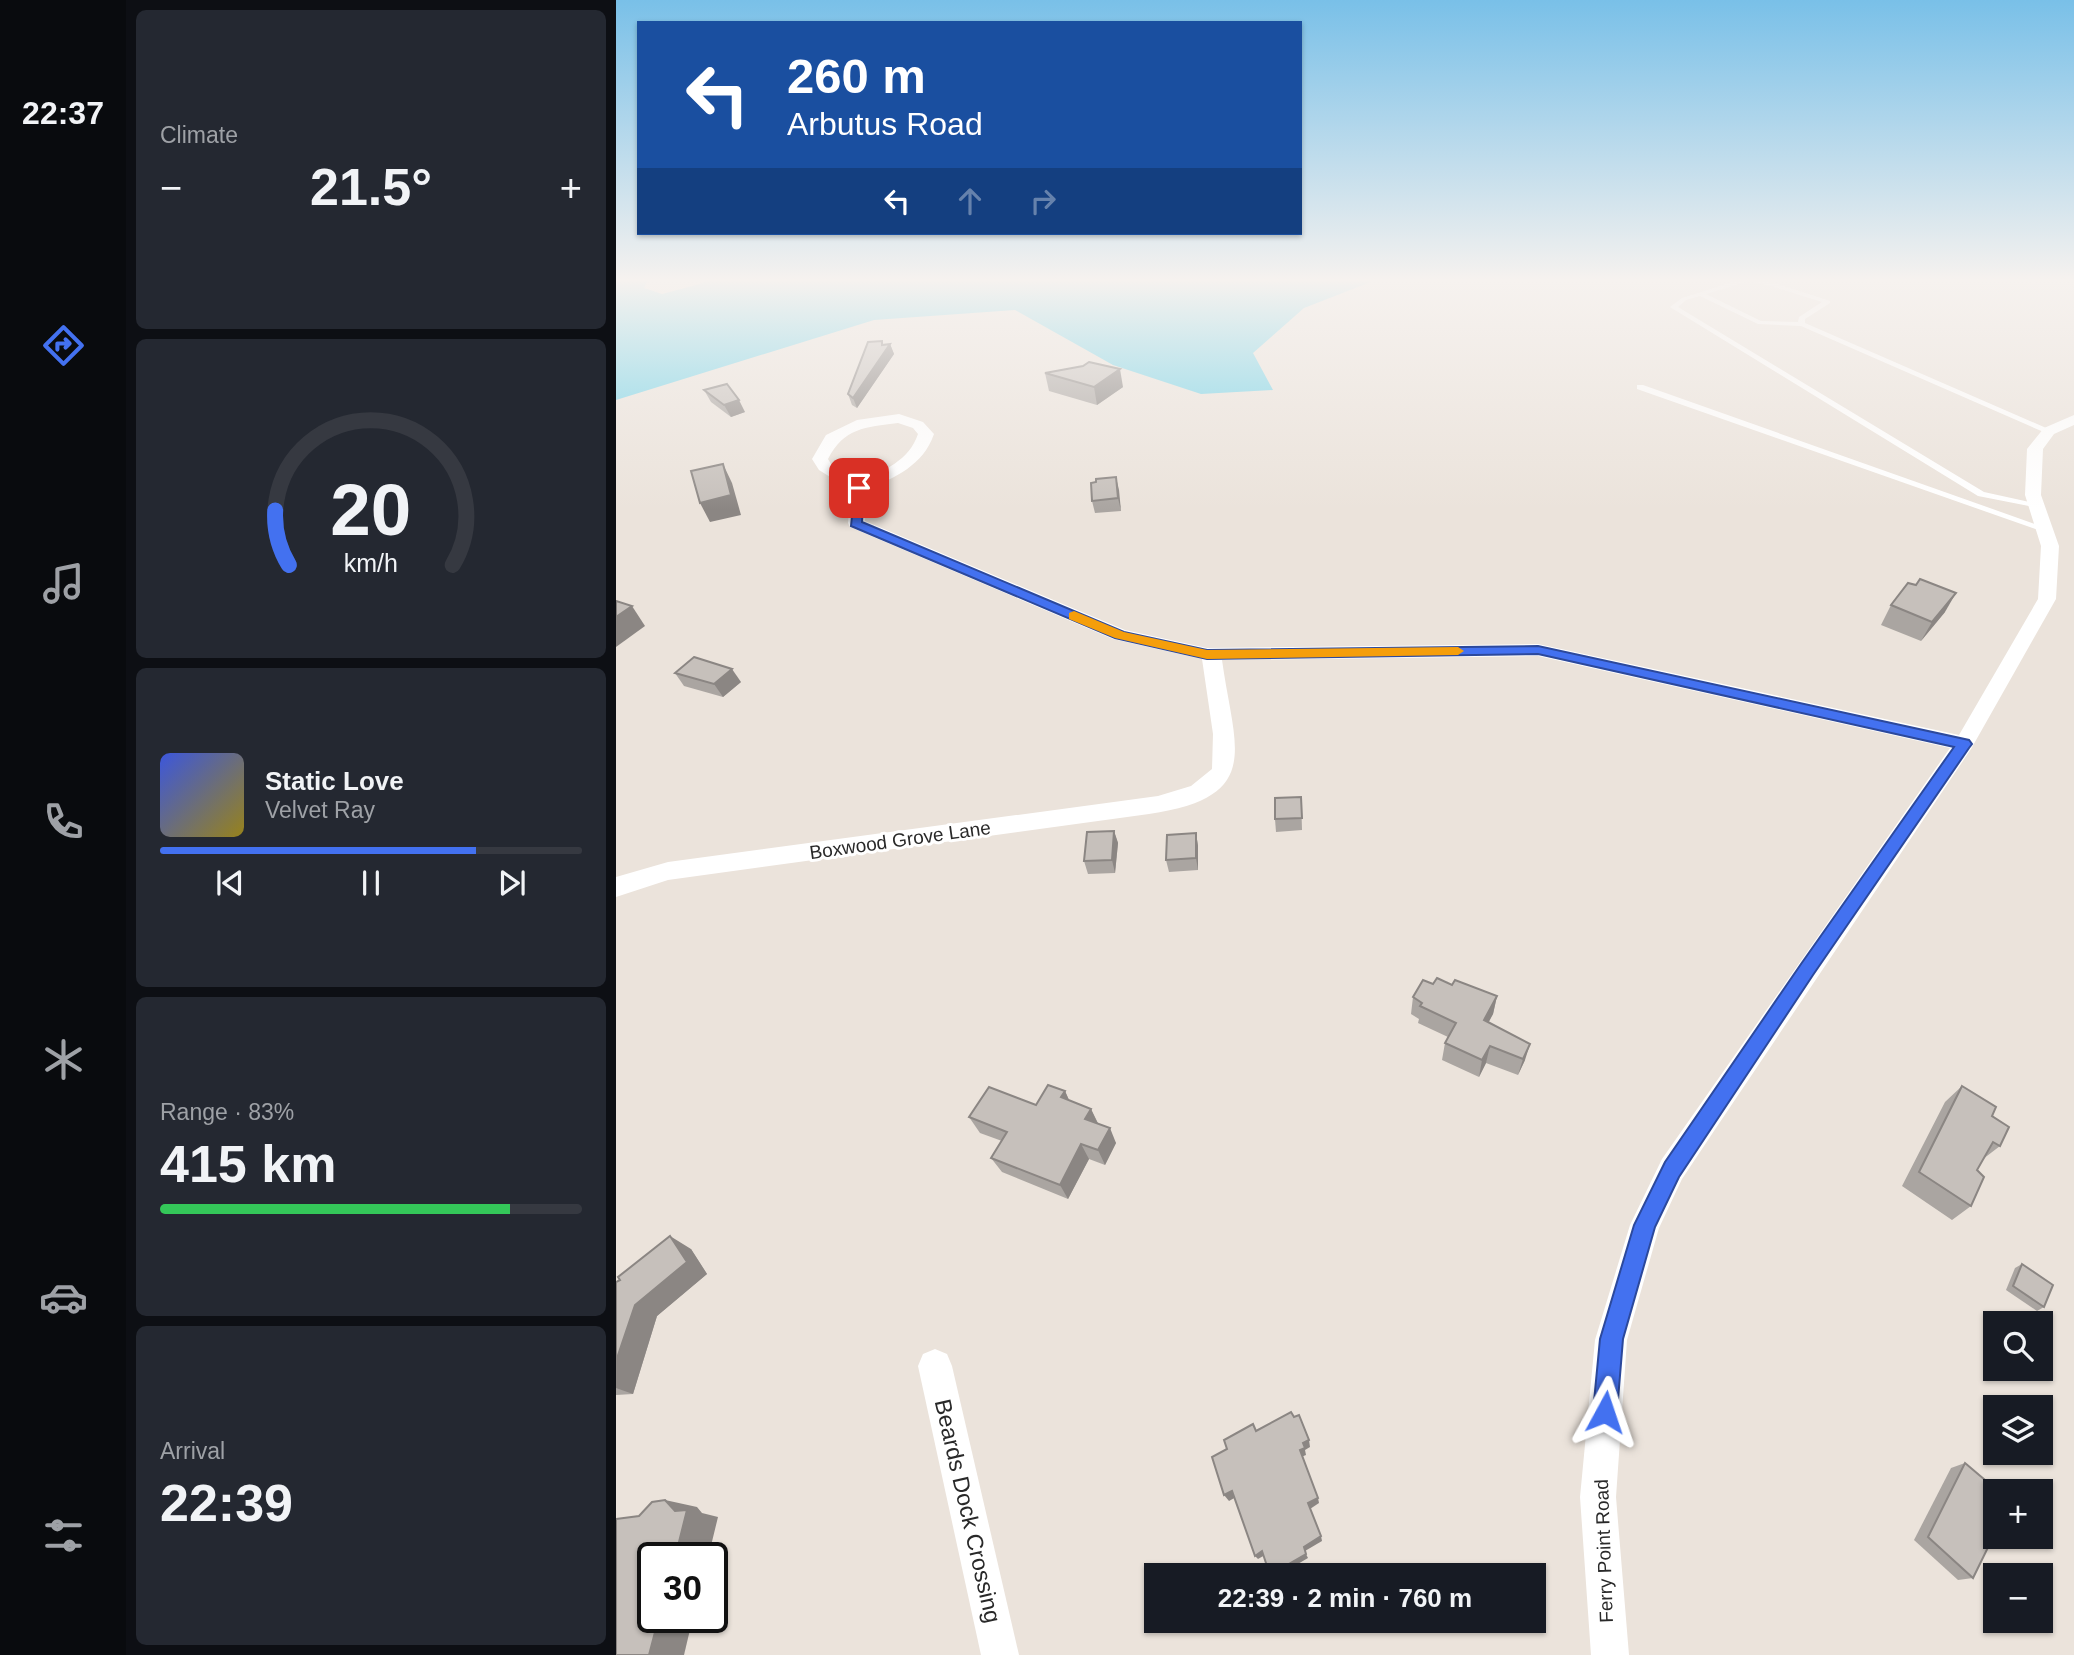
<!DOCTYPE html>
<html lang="en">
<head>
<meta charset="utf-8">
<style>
	body { margin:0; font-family:Arial,sans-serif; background:#242831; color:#f1f3f6; height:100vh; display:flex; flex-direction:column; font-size:26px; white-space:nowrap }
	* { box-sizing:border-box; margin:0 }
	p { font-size:23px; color:#9ea1a6 }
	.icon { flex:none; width:38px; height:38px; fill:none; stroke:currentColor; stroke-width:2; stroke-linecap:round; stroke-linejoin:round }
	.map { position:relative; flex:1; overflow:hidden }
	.side { display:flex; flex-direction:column; gap:10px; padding:10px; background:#0d0f14; width:490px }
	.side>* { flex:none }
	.top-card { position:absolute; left:21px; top:21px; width:665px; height:214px; border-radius:0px; box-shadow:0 2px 5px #0004; background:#1a4fa0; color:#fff; overflow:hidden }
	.buttons { position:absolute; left:1367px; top:1311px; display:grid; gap:14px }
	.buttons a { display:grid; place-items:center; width:70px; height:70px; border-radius:0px; background:#171b24; box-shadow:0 2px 5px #0004; font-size:35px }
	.speed { position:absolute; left:21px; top:1542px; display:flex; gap:14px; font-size:35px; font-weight:700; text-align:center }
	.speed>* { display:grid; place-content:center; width:91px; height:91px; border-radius:50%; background:#171b24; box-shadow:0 2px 5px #0004; line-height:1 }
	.speed .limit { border:4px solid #111; border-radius:10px; background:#fff; color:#111 }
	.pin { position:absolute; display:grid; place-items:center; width:60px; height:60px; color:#fff; margin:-30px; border-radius:14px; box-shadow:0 4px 10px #0006 }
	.me { position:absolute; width:77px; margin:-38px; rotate:5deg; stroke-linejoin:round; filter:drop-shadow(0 0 5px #0008) }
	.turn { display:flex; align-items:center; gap:24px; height:147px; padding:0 35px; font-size:32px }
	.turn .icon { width:91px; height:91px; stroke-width:2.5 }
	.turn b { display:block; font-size:49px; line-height:60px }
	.lanes { display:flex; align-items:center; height:66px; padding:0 35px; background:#0003; justify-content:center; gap:35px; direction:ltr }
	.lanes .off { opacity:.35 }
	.big { font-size:52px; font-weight:700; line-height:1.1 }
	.side .tile { flex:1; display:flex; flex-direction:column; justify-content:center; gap:10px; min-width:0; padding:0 24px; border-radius:10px; background:#242831 }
	.side .dial { align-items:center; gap:0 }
	.dial svg { height:182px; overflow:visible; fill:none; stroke:#363941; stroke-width:7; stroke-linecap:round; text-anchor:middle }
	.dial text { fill:#f1f3f6; stroke:none }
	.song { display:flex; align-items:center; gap:21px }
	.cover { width:84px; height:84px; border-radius:10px; background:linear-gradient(135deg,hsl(230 70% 55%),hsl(50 70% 35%)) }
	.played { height:7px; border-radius:4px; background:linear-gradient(90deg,#4371f0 75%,#363941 75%) }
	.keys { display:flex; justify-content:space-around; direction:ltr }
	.heat { display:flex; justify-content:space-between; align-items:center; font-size:38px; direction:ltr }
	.charge { height:10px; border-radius:5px; background:linear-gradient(90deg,#34c759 83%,#363941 0) }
	.trip { position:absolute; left:528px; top:1563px; width:402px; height:70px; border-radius:0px; background:#171b24; box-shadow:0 2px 5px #0004; font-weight:700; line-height:70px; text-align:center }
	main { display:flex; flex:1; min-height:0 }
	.menu { display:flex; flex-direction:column; width:126px; justify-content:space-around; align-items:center; background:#090b0e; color:#9ea1a6 }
	.menu .icon { width:49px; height:49px }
	.menu .active { color:#4371f0 }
	.menu b { font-size:32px; color:#f1f3f6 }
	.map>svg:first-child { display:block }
	.water { fill:#73d3e8 }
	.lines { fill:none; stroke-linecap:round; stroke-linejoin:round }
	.lane { fill:#fff; fill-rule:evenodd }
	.street { fill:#fff; fill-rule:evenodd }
	.wall { fill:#aaa5a1 }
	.shaded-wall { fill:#8b8683 }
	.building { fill:#c6c0bb; stroke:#8b8683; stroke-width:2 }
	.route { fill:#4371f0; stroke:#2c499c; stroke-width:2 }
	.slow { fill:#f59e0b }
	.labels { text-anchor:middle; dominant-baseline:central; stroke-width:6; stroke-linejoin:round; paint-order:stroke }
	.street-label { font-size:19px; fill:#292929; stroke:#fff }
	.near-street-label { font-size:23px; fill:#292929; stroke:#fff }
</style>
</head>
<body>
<main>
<nav class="menu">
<b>22:37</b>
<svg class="icon active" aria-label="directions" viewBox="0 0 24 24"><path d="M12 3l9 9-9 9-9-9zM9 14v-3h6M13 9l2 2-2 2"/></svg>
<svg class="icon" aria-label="music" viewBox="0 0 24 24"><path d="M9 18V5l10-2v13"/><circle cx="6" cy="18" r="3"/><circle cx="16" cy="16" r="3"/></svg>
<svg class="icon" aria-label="phone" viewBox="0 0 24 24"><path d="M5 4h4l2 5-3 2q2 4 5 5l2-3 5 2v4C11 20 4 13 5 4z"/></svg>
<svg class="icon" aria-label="climate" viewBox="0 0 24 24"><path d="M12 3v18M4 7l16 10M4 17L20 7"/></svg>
<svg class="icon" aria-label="car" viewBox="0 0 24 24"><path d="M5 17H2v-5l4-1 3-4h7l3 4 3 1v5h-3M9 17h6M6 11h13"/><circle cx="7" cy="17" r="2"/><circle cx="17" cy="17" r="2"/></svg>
<svg class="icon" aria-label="filters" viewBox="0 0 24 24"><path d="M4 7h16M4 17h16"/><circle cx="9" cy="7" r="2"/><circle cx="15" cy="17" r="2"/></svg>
</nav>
<section class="side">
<div class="tile"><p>Climate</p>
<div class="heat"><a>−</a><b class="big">21.5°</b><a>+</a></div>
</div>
<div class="tile dial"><svg viewBox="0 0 100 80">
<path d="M14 69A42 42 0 1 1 86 69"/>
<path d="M14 69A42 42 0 0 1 8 45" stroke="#4371f0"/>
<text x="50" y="56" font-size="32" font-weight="700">20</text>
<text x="50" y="72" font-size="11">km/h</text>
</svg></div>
<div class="tile">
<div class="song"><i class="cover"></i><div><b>Static Love</b><p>Velvet Ray</p></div></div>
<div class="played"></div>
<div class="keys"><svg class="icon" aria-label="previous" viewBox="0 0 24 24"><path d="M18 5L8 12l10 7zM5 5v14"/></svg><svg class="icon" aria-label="pause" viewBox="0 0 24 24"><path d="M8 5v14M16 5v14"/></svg><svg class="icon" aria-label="next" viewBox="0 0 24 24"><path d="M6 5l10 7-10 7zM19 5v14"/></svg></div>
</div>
<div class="tile"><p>Range · 83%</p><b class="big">415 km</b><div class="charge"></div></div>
<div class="tile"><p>Arrival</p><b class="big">22:39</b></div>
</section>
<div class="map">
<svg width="1458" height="1655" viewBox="0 0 1458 1655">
	<rect width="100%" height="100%" fill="#ebe3db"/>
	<path class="water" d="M0,278h33l-5,10 18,6 38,-10 9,-6h672l-77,30 -51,45 20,37 -72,4 -88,-29 -98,-55 -141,10 -258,80z"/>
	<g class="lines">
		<g class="lane">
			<path d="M1129,278l30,5 55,18v2l-25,16v4l248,108 -7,2 -245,-107 -43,-2 -58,-28 -14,4 -8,7 306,185 55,12v4l-61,-12 -308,-189 12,-9zM1133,281l22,5 51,16 -23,15 -1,5 -37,-1 -55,-27z"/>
			<path d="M1021,385h6l406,144 -2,2h-6l-404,-142z"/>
		</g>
		<g class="street">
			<path d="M283,414l24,8 11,12c-11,32 -39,43 -67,56l-2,31 260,109 82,18 331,-4 421,91 79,-136 3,-53 -16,-51 2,-46 17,-21 30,-13v10l-20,9 -11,15 -2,46 18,51 -3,53 -85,150 -255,379 -34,51 -23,49 -32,112 -11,157 13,158h-38l-11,-158 15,-157 35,-115 32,-66 288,-411 -412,-92 -316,4c12,88 43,137 -73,154l-481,66 -52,17v-20l52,-15 490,-66 33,-10 21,-17 1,-35 -11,-75 -89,-20 -263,-112 -2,-4 3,-33 -32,-20 -7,-11 14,-24 31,-15zM282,423l15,5 5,6c-9,27 -34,36 -58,48l-29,-18 -3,-5c16,-31 37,-32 70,-36z"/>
			<path d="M319,1349l12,5 5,12 67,289h-38l-63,-289 5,-12z"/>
		</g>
	</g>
	<g class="wall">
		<path d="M274,344l4,10 -37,54 -5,-3 -4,-11 36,-49z"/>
		<path d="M429,373l78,14 -26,18 -48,-14z"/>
		<path d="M88,390l41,22 -14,5 -20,-15z"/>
		<path d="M500,477l5,34 -26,2 -3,-12 4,-19z"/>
		<path d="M1275,605l54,7 -24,29 -40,-16z"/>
		<path d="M59,673l66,9 -18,15 -39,-11z"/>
		<path d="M685,797l1,33 -26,2 -1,-13z"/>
		<path d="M498,831l4,12 -3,30 -27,1 -4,-13z"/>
		<path d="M580,833l2,13v24l-29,2 -3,-12z"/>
		<path d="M817,984l19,1 45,11 -4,18 -5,8 37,38 -7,15 -32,-12 -7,14 -37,-17 3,-17 3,-6 -30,-14 1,-4 -8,-5 2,-17z"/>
		<path d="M1346,1086l30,30 8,30 -17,13 -6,11 -6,36 -19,14 -50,-34 43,-84z"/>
		<path d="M449,1091l4,9 22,9 7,14 18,20 -11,22 -16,-6 -21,40 -66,-27 -11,-14 11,-17 -22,-8 -11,-16 67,-12z"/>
		<path d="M75,1249l16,25 -50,42 -24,78 -17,1v-113z"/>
		<path d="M1406,1264l22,43 -7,4 -31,-21 9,-22z"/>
		<path d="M1349,1463l8,115 -15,2 -44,-40 37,-72z"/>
	</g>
	<g class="shaded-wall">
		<path d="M266,341l4,10 4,-7 4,10 -37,54 -4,-10 29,-53z"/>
		<path d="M504,369l3,18 -26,18 -3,-18z"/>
		<path d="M123,400l6,12 -14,5 -7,-12z"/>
		<path d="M107,464l9,19 9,32 -31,7 -10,-19z"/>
		<path d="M500,477l3,13 2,21 -3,-13z"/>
		<path d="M1340,593l-11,19 -24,29 11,-19z"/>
		<path d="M16,606l13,20 -29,21v-30z"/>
		<path d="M116,669l9,13 -18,15 -9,-13z"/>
		<path d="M498,831l4,12 -3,30 -3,-13z"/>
		<path d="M580,833l2,13v24l-2,-12z"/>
		<path d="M881,996l-4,18 -12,23 3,-17z"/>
		<path d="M914,1044l-5,16 -7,15 5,-16z"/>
		<path d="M874,1046l-4,17 -7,14 3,-17z"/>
		<path d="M449,1091l7,16 -11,-10z"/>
		<path d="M475,1109l7,15 -13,-5z"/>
		<path d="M494,1128l6,15 -11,22 -7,-15z"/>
		<path d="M465,1144l8,15 -21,40 -8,-14z"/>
		<path d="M54,1236l21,13 16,25 -50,42 -24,78 -17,-6v-27l19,-56z"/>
		<path d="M693,1440l1,7 -5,3 1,5 -5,2 -1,-7 3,-7z"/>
		<path d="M616,1491l4,6 -7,4 -5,-6z"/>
		<path d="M702,1498l1,5 -9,6 -2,-6z"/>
		<path d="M49,1500l32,7 5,6 16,4 -10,41h-33v-47z"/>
		<path d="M705,1536l1,5 -17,10 -1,-4z"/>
		<path d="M646,1551l3,4 -7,4 -3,-3z"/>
		<path d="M690,1554l2,4 -29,17h-8z"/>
		<path d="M43,1617h34l-9,38h-35z"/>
	</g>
	<g class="building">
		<path d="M266,341v4l8,-1 -37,54 -5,-4 20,-52z"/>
		<path d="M473,362l31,7 -26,18 -49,-14 38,-7z"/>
		<path d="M111,384l12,16 -15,5 -20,-15z"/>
		<path d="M107,464l8,31 -31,8 -9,-32z"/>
		<path d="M500,477l2,21 -26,3 -1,-18 5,-1v-3z"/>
		<path d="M1304,579l36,14 -24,29 -41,-17 17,-22 8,2z"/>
		<path d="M0,601l16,5 -16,11z"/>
		<path d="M78,657l38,12 -18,15 -39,-11z"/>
		<path d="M685,797l1,21 -27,1v-21z"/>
		<path d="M498,831l-2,29 -28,1 3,-29z"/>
		<path d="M580,833v25l-30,2 1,-25z"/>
		<path d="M821,978l15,7 3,-5 42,16 -13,24 46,24 -7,15 -33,-13 -8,14 -37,-17 11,-20 -36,-17 2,-3 -9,-6 10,-17 10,4z"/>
		<path d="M432,1085l17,6 -4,6 30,12 -6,10 25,9 -12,22 -17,-6 -21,41 -69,-27 16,-26 -38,-15 20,-30 47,18z"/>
		<path d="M1346,1086l34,21 -4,9 17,11 -9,19 -7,-4 -16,28 7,7 -13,29 -52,-34z"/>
		<path d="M54,1236l17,26 -52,43 -19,56v-79l4,-2 -2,-3z"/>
		<path d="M1406,1264l31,21 -9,22 -31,-21z"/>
		<path d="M675,1412l3,5 5,-2 10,25 -6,3 2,5 -5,2 18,48 -10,5 13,33 -17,11 2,7 -36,21 -8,-24 -7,5 -23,-65 -8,4 -12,-38 15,-8 -3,-9 29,-16 3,7z"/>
		<path d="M1349,1463l33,28h-3v42l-22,45 -45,-41z"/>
		<path d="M49,1500l10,11 12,-1 -12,48h-22v59h6l-10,38h-33v-136l23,-3 13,-14z"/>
	</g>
	<linearGradient id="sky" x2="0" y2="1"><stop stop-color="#79c0e8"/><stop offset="0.55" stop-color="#f6f2ef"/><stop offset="1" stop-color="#f6f2ef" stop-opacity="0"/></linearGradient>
	<rect width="1458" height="510" fill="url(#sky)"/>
	<path class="route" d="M239,486l9,2 -2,34 262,110 83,18 331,-4 431,94 3,4 -3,4 -156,227 -134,202 -24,50 -32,112 -6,73 -4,8 -8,4 -8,-4 -4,-8 7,-73 34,-114 31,-63 136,-198 153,-217 -416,-93 -331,5 -92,-21 -264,-112z"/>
	<path class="slow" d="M458,611l50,21 83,18 251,-3 6,4 -6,4 -251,4 -92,-21 -46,-19v-6z"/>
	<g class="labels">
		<g class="street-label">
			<text transform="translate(284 840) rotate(-8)">Boxwood Grove Lane</text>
			<text transform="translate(988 1551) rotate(-92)">Ferry Point Road</text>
		</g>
		<g class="near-street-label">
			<text transform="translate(352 1511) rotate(77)">Beards Dock Crossing</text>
		</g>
	</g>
</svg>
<div class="buttons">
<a><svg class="icon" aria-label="search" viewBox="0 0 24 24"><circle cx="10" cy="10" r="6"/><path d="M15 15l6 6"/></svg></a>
<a><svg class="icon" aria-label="layers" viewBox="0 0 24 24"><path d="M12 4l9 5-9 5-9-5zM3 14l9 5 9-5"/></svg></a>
<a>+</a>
<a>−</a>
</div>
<div class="speed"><div class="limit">30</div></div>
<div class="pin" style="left:243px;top:488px;background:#d93025"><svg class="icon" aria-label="arrive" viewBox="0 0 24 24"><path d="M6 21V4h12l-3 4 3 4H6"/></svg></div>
<svg class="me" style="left:989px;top:1412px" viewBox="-20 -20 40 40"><path d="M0-17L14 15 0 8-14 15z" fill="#4371f0" stroke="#fff" stroke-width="4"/></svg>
<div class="trip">22:39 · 2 min · 760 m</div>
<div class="top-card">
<div class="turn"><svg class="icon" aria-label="left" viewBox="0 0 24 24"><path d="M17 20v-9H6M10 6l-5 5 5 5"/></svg><div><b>260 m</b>Arbutus Road</div></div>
<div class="lanes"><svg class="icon" aria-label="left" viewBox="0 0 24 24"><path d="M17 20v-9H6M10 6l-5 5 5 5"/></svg><svg class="icon off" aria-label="ahead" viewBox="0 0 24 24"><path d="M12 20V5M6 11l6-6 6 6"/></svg><svg class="icon off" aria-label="right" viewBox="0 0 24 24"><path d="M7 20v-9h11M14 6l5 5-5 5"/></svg></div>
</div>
</div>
</main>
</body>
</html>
